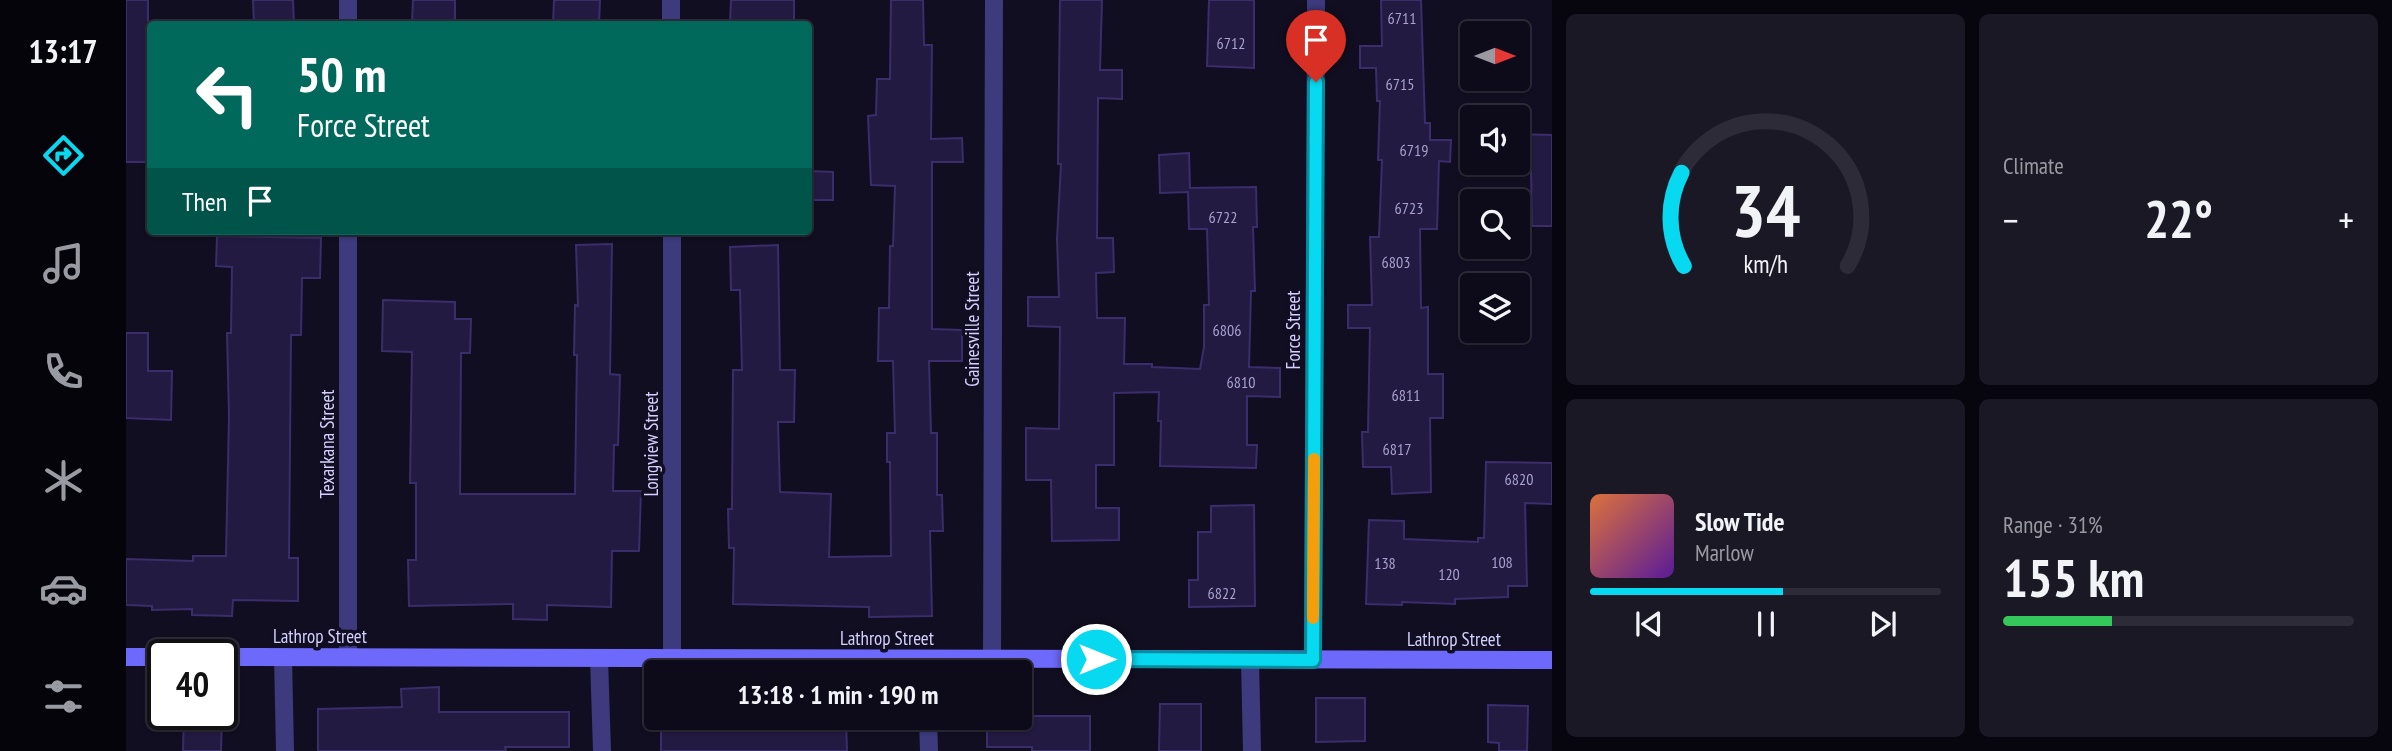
<!DOCTYPE html>
<html lang="en">
<head>
<meta charset="utf-8">
<style>
	body { margin:0; font-family:"PT Sans Narrow",sans-serif; background:#1b1826; color:#f1f3f6; height:100vh; display:flex; flex-direction:column; font-size:26px; white-space:nowrap }
	* { box-sizing:border-box; margin:0 }
	p { font-size:23px; color:#9a9aa2 }
	.icon { flex:none; width:38px; height:38px; fill:none; stroke:currentColor; stroke-width:2; stroke-linecap:round; stroke-linejoin:round }
	.map { position:relative; flex:1; overflow:hidden }
	.details { display:flex; flex-direction:column; gap:14px; padding:14px; background:#07060e; width:840px }
	.details>* { flex:none }
	.banner { position:absolute; left:21px; top:21px; width:665px; height:214px; border-radius:7px; box-shadow:0 2px 5px #0004,0 0 0 2px #2d2b38; background:#00695c; color:#fff; overflow:hidden }
	.needle { width:46px; rotate:90deg }
	.controls { position:absolute; left:1334px; top:21px; display:grid; gap:14px }
	.controls a { display:grid; place-items:center; width:70px; height:70px; border-radius:7px; background:#0d0a19; box-shadow:0 2px 5px #0004,0 0 0 2px #2d2b38; font-size:35px }
	.speed { position:absolute; left:21px; top:639px; display:flex; gap:14px; font-size:35px; font-weight:700; text-align:center }
	.speed>* { display:grid; place-content:center; width:91px; height:91px; border-radius:50%; background:#0d0a19; box-shadow:0 2px 5px #0004,0 0 0 2px #2d2b38; line-height:1 }
	.speed .limit { border:4px solid #111; border-radius:10px; background:#fff; color:#111 }
	.pin { position:absolute; display:grid; place-items:center; width:60px; height:60px; color:#fff; margin:-72px -30px; border-radius:50% 50% 50% 0; rotate:-45deg; box-shadow:0 0 7px #0007 }
	.pin .icon { rotate:45deg }
	.me { position:absolute; width:77px; margin:-38px; rotate:90deg; stroke-linejoin:round; filter:drop-shadow(0 0 5px #0008) }
	.turn { display:flex; align-items:center; gap:24px; height:147px; padding:0 35px; font-size:32px }
	.turn .icon { width:91px; height:91px; stroke-width:2.5 }
	.turn b { display:block; font-size:49px; line-height:60px }
	.then { display:flex; align-items:center; height:66px; padding:0 35px; background:#0003; gap:14px; font-size:26px }
	.big { font-size:52px; font-weight:600; line-height:1.1 }
	.details .card { flex:1; display:flex; flex-direction:column; justify-content:center; gap:10px; min-width:0; padding:0 24px; border-radius:10px; background:#1b1826 }
	.details .dial { align-items:center; gap:0 }
	.dial svg { height:182px; overflow:visible; fill:none; stroke:#2d2b38; stroke-width:7; stroke-linecap:round; text-anchor:middle }
	.dial text { fill:#f1f3f6; stroke:none }
	.song { display:flex; align-items:center; gap:21px }
	.cover { width:84px; height:84px; border-radius:10px; background:linear-gradient(135deg,hsl(20 70% 55%),hsl(270 70% 35%)) }
	.played { height:7px; border-radius:4px; background:linear-gradient(90deg,#07d9f1 55%,#2d2b38 55%) }
	.keys { display:flex; justify-content:space-around; direction:ltr }
	.heat { display:flex; justify-content:space-between; align-items:center; font-size:38px; direction:ltr }
	.charge { height:10px; border-radius:5px; background:linear-gradient(90deg,#34c759 31%,#2d2b38 0) }
	.details .tiles { flex:1; display:grid; gap:14px; grid-template-columns:repeat(2,1fr) }
	.trip { position:absolute; left:518px; top:660px; width:388px; height:70px; border-radius:7px; background:#0d0a19; box-shadow:0 2px 5px #0004,0 0 0 2px #2d2b38; font-weight:600; line-height:70px; text-align:center }
	main { display:flex; flex:1; min-height:0 }
	.tabs { display:flex; flex-direction:column; width:126px; justify-content:space-around; align-items:center; background:#05040a; color:#9a9aa2 }
	.tabs .icon { width:49px; height:49px }
	.tabs .active { color:#07d9f1 }
	.tabs b { font-size:32px; color:#f1f3f6 }
	.map>svg:first-child { display:block }
	.building { fill:#221a41; stroke:#3a2d6c; stroke-width:2 }
	.lines { fill:none; stroke-linecap:round; stroke-linejoin:round }
	.street { stroke:#3d3a7e; stroke-width:18 }
	.secondary { stroke:#6d69fb; stroke-width:18 }
	.route-casing { stroke:#058d9d; stroke-width:18 }
	.route { stroke:#07d9f1; stroke-width:12 }
	.slow { stroke:#f59e0b; stroke-width:12 }
	.labels { text-anchor:middle; dominant-baseline:central; stroke-width:7; stroke-linejoin:round; paint-order:stroke }
	.number-label { font-size:16px; fill:#a8a2cf }
	.street-label { font-size:19px; fill:#d4cffe; stroke:#110e21 }
</style>
</head>
<body>
<main>
<nav class="tabs">
<b>13:17</b>
<svg class="icon active" aria-label="directions" viewBox="0 0 24 24"><path d="M12 3l9 9-9 9-9-9zM9 14v-3h6M13 9l2 2-2 2"/></svg>
<svg class="icon" aria-label="music" viewBox="0 0 24 24"><path d="M9 18V5l10-2v13"/><circle cx="6" cy="18" r="3"/><circle cx="16" cy="16" r="3"/></svg>
<svg class="icon" aria-label="phone" viewBox="0 0 24 24"><path d="M5 4h4l2 5-3 2q2 4 5 5l2-3 5 2v4C11 20 4 13 5 4z"/></svg>
<svg class="icon" aria-label="climate" viewBox="0 0 24 24"><path d="M12 3v18M4 7l16 10M4 17L20 7"/></svg>
<svg class="icon" aria-label="car" viewBox="0 0 24 24"><path d="M5 17H2v-5l4-1 3-4h7l3 4 3 1v5h-3M9 17h6M6 11h13"/><circle cx="7" cy="17" r="2"/><circle cx="17" cy="17" r="2"/></svg>
<svg class="icon" aria-label="filters" viewBox="0 0 24 24"><path d="M4 7h16M4 17h16"/><circle cx="9" cy="7" r="2"/><circle cx="15" cy="17" r="2"/></svg>
</nav>
<div class="map">
<svg width="1426" height="751" viewBox="0 0 1426 751">
	<rect width="100%" height="100%" fill="#110e21"/>
	<g class="building">
		<path d="M0,0h22v45h2v117h-24z"/>
		<path d="M127,0h40l1,24h-40z"/>
		<path d="M287,0h42v24h-43z"/>
		<path d="M428,0h46l-1,24h-46z"/>
		<path d="M605,0h63v24h-64z"/>
		<path d="M765,0h32l1,45h8l-1,94 31,-1 1,24h-31v167l30,1v31h-33l2,72h6v62h5l1,36h-13l2,85 -63,1v-10l-136,-3 1,-56h-5l-1,-39h4l1,-139h9l-2,-80h-9l-1,-43 48,-2 2,125h15l-1,52h-16l2,70 51,2 -2,63 62,-1 -1,-94h-3v-29h8l-2,-72h-15l1,-53h10l1,-62h3l2,-60 -24,-1 -3,-69 8,-1 1,-36h13z"/>
		<path d="M934,0h42l-2,70h22v29l-24,-1 -1,140h16l1,34 -18,1 1,45h28l-1,46h28v3l48,2 4,-22v-42h5l-2,-76h-18l-1,-37 -28,1 -1,-38 30,-2 1,35 66,-1 1,40h-4l2,64h-4l-2,76 31,1v29l-33,-1v49h10l-1,23 -96,-2 1,-45h-3l1,-29 -45,1v72h-18v43h23v32l-67,1 -1,-61h-25v-52l33,1 1,-102 -32,-1v-29h31l-2,-58 4,-75h-3z"/>
		<path d="M1083,0h45v68l-47,-2z"/>
		<path d="M1255,0h40l4,123h5v17h21l-1,22 -11,-1 -2,68h-17l1,79 7,-1v67h15v44h-13l1,74 -39,2 -1,-27h-28l-1,-35h6l2,-104h-22v-23h24l-2,-68h9l3,-77h-4l2,-59h-3l-1,-33h-16v-22h22z"/>
		<path d="M1391,134l35,1v91h-20l-1,-57h-14z"/>
		<path d="M682,171l25,1v28h-25z"/>
		<path d="M91,236l104,2 -1,40h-18l-1,57h-10l-2,223h9v43l-65,-1 -1,16 -40,-1v-6l-40,1v-4l-26,-1v-46l67,2v-5h33l3,-140 -2,-83h4l1,-66 -16,-1z"/>
		<path d="M486,244l-2,130 10,1 -2,70h-4l-1,46h28l-2,60h-27l-1,56 -64,-2v15l-34,-1v-15l-104,2 -1,-46h8v-77h-6l2,-131 -30,-1 1,-51 72,2v17h16l-1,34h-9l-1,141h115l2,-139h-3l1,-50 3,1 -2,-61z"/>
		<path d="M0,333h22v38h24l-1,49 -45,-2z"/>
		<path d="M1360,462l66,1v41l-27,-1 2,83h-19v11l-53,2v5l-53,-2v3l-36,-1 3,-84 35,1v18l74,3v-4h6z"/>
		<path d="M1128,505l1,101 -66,1v-27h9v-48h13v-26z"/>
		<path d="M313,687v25h130v35h-64l1,4h-188v-42l84,-2 -1,-18z"/>
		<path d="M1190,698h49v43l-49,1z"/>
		<path d="M1034,704h41v47h-42z"/>
		<path d="M1362,705l40,1 -1,45h-28v-8l-11,-1z"/>
		<path d="M58,714h38l-1,37h-38z"/>
		<path d="M906,716h58v35h-58v-4h-45v-29z"/>
		<path d="M535,718h185l1,33h-186z"/>
	</g>
	<g class="lines">
		<g class="street">
			<path d="M222,0v24"/>
			<path d="M545,0v24"/>
			<path d="M222,231v426"/>
			<path d="M546,231v427"/>
			<path d="M157,657l2,94"/>
			<path d="M473,658l3,93"/>
			<path d="M866,659l2,-659"/>
			<path d="M1124,660l2,91"/>
			<path d="M1187,660l3,-660"/>
			<path d="M802,718l1,33"/>
		</g>
		<g class="secondary">
			<path d="M0,657h37"/>
			<path d="M96,657l1330,3"/>
		</g>
	</g>
	<g class="lines">
		<defs>
			<path id="route" d="M970,659l217,1 3,-578"/>
		</defs>
		<use href="#route" class="route-casing"/>
		<use href="#route" class="route"/>
		<path class="slow" d="M1187,618l1,-159"/>
	</g>
	<g class="labels">
		<g class="number-label">
			<text x="1276" y="18">6711</text>
			<text x="1105" y="43">6712</text>
			<text x="1274" y="84">6715</text>
			<text x="1288" y="150">6719</text>
			<text x="1283" y="208">6723</text>
			<text x="1097" y="217">6722</text>
			<text x="1270" y="262">6803</text>
			<text x="1101" y="330">6806</text>
			<text x="1115" y="382">6810</text>
			<text x="1280" y="395">6811</text>
			<text x="1271" y="449">6817</text>
			<text x="1393" y="479">6820</text>
			<text x="1376" y="562">108</text>
			<text x="1259" y="563">138</text>
			<text x="1323" y="574">120</text>
			<text x="1096" y="593">6822</text>
		</g>
		<g class="street-label">
			<text transform="translate(846 329) rotate(-90)">Gainesville Street</text>
			<text transform="translate(1167 330) rotate(-90)">Force Street</text>
			<text transform="translate(201 444) rotate(-90)">Texarkana Street</text>
			<text transform="translate(525 444) rotate(-90)">Longview Street</text>
			<text x="194" y="636">Lathrop Street</text>
			<text x="761" y="638">Lathrop Street</text>
			<text x="1328" y="639">Lathrop Street</text>
		</g>
	</g>
</svg>
<div class="controls">
<a><svg class="needle" viewBox="-14 -14 28 28"><path d="M0-13l5 13h-10z" fill="#e53935"/><path d="M0 13l5-13h-10z" fill="#9a9aa2"/></svg></a>
<a><svg class="icon" aria-label="sound" viewBox="0 0 24 24"><path d="M4 9h4l5-4v14l-5-4H4zM17 9q2 3 0 6"/></svg></a>
<a><svg class="icon" aria-label="search" viewBox="0 0 24 24"><circle cx="10" cy="10" r="6"/><path d="M15 15l6 6"/></svg></a>
<a><svg class="icon" aria-label="layers" viewBox="0 0 24 24"><path d="M12 4l9 5-9 5-9-5zM3 14l9 5 9-5"/></svg></a>
</div>
<div class="speed"><div class="limit">40</div></div>
<div class="pin" style="left:1190px;top:82px;background:#d93025"><svg class="icon" aria-label="arrive" viewBox="0 0 24 24"><path d="M6 21V4h12l-3 4 3 4H6"/></svg></div>
<svg class="me" style="left:970px;top:659px" viewBox="-20 -20 40 40"><circle r="17" fill="#07d9f1" stroke="#fff" stroke-width="3"/><path d="M0-11L8 9 0 5-8 9z" fill="#fff"/></svg>
<div class="trip">13:18 · 1 min · 190 m</div>
<div class="banner">
<div class="turn"><svg class="icon" aria-label="left" viewBox="0 0 24 24"><path d="M17 20v-9H6M10 6l-5 5 5 5"/></svg><div><b>50 m</b>Force Street</div></div>
<div class="then">Then<svg class="icon" aria-label="arrive" viewBox="0 0 24 24"><path d="M6 21V4h12l-3 4 3 4H6"/></svg></div>
</div>
</div>
<section class="details">
<div class="tiles">
<div class="card dial"><svg viewBox="0 0 100 80">
<path d="M14 69A42 42 0 1 1 86 69"/>
<path d="M14 69A42 42 0 0 1 13 28" stroke="#07d9f1"/>
<text x="50" y="56" font-size="32" font-weight="700">34</text>
<text x="50" y="72" font-size="11">km/h</text>
</svg></div>
<div class="card"><p>Climate</p>
<div class="heat"><a>−</a><b class="big">22°</b><a>+</a></div>
</div>
<div class="card">
<div class="song"><i class="cover"></i><div><b>Slow Tide</b><p>Marlow</p></div></div>
<div class="played"></div>
<div class="keys"><svg class="icon" aria-label="previous" viewBox="0 0 24 24"><path d="M18 5L8 12l10 7zM5 5v14"/></svg><svg class="icon" aria-label="pause" viewBox="0 0 24 24"><path d="M8 5v14M16 5v14"/></svg><svg class="icon" aria-label="next" viewBox="0 0 24 24"><path d="M6 5l10 7-10 7zM19 5v14"/></svg></div>
</div>
<div class="card"><p>Range · 31%</p><b class="big">155 km</b><div class="charge"></div></div>
</div>
</section>
</main>
</body>
</html>
